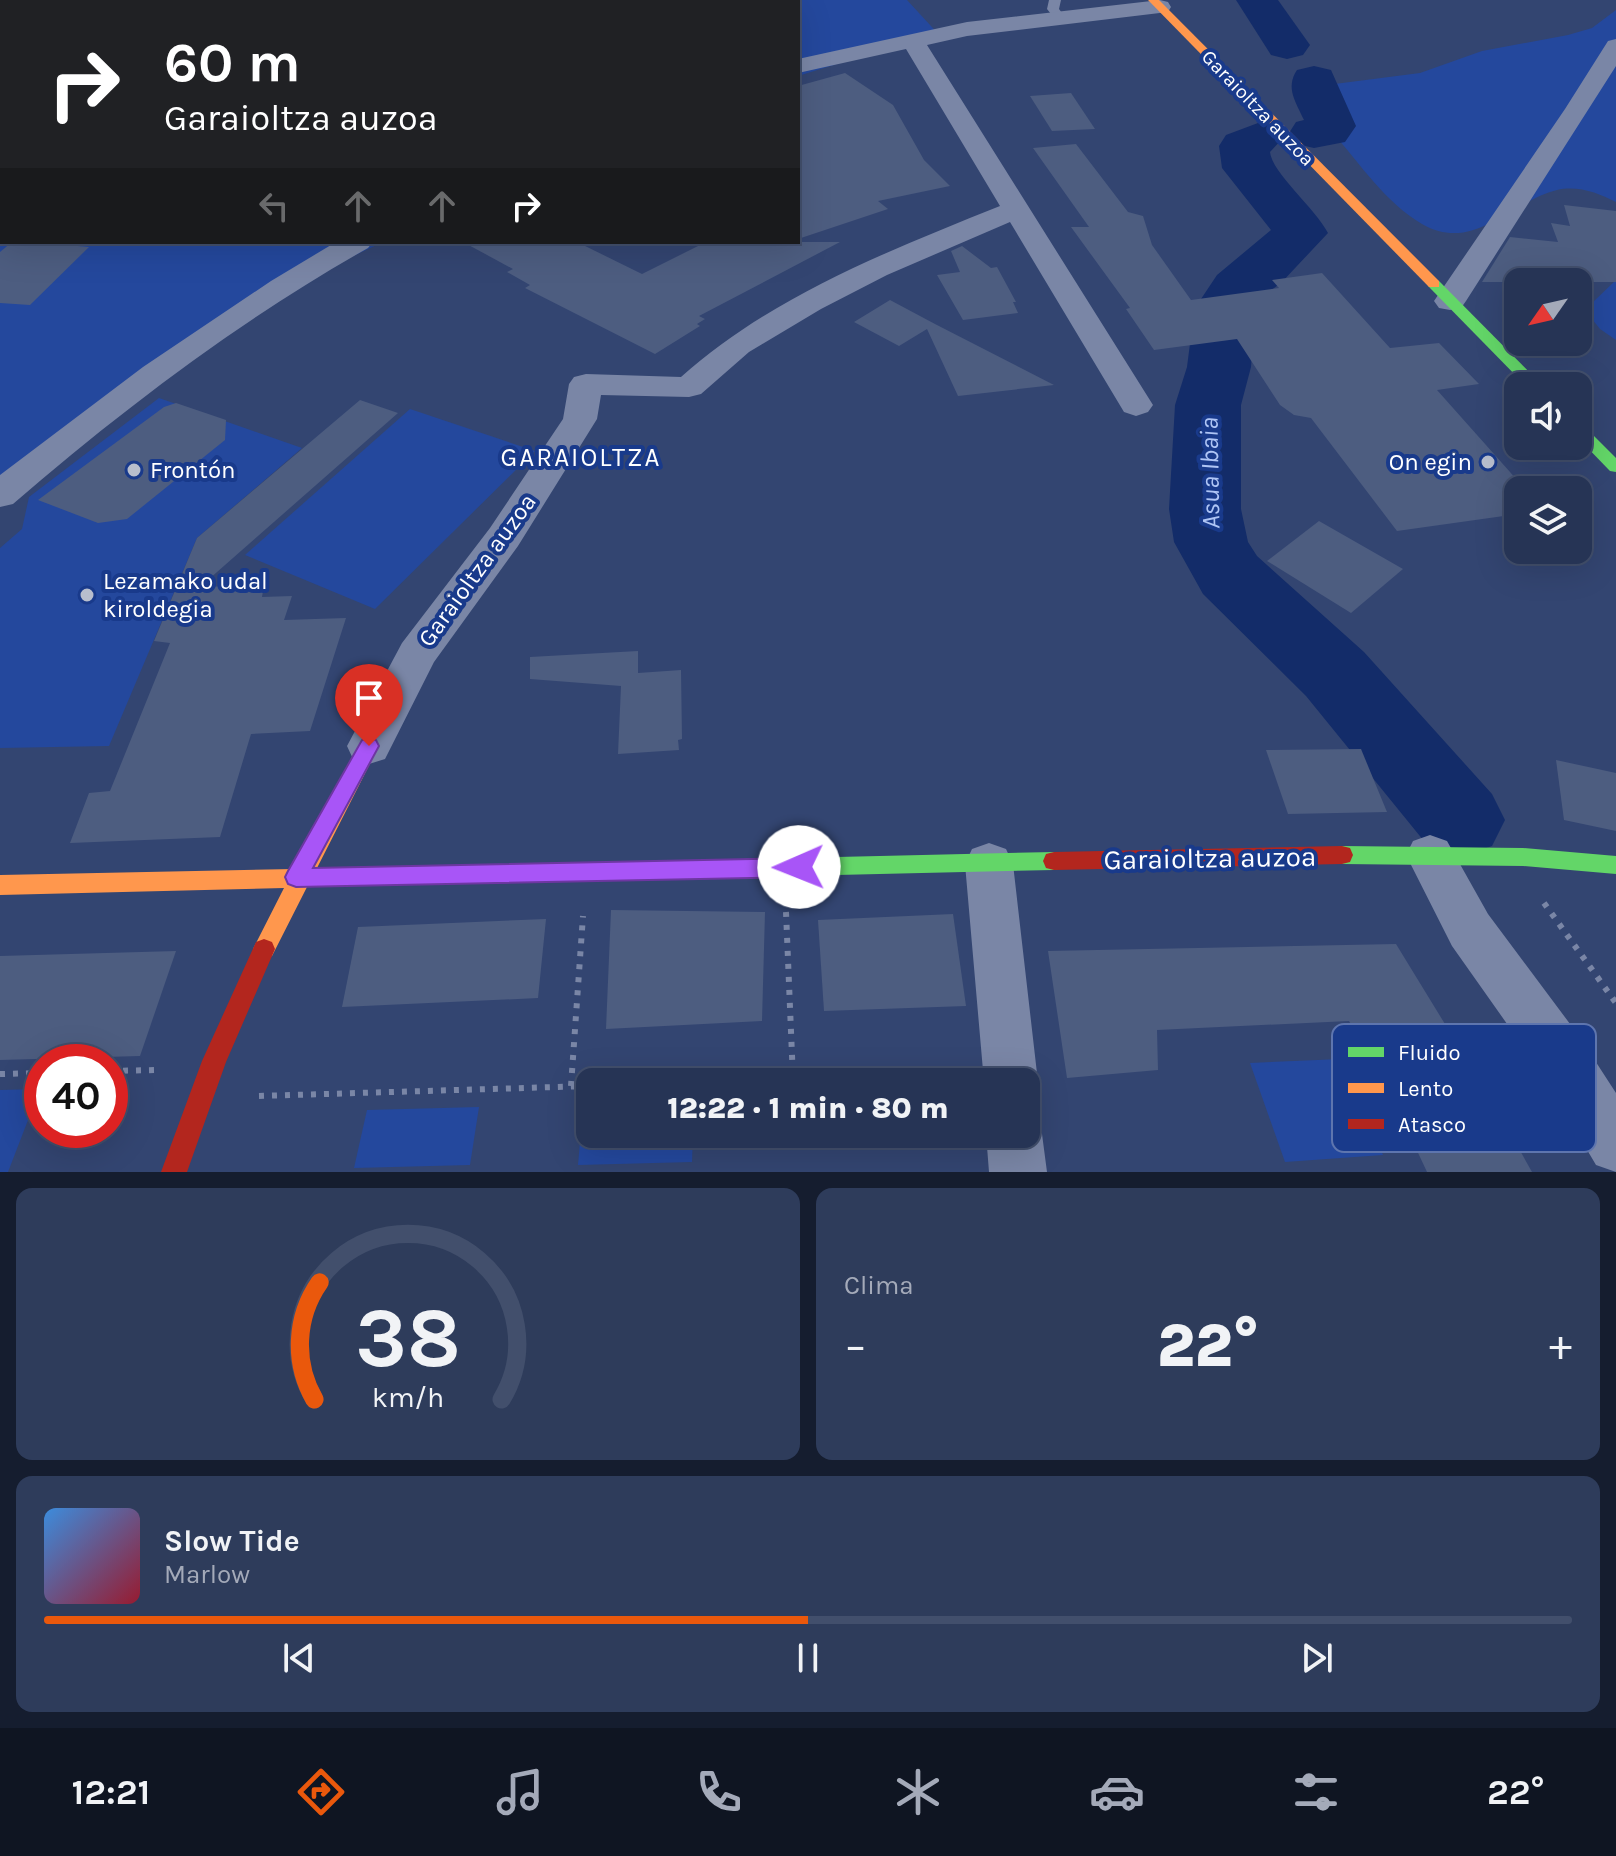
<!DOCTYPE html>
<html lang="es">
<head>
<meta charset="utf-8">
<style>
	body { margin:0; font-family:Karla,sans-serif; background:#2e3c5b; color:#f1f3f6; height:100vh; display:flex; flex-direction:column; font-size:30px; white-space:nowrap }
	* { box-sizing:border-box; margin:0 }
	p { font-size:26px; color:#a4aab9 }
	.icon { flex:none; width:44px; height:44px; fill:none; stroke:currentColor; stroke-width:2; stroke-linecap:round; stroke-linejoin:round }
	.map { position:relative; height:1172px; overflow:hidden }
	.details { display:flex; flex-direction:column; gap:16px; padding:16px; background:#151d2f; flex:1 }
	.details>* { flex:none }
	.top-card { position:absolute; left:0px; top:0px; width:800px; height:244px; box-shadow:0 8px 32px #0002,0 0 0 2px #424f6c; background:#202124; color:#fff; overflow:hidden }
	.needle { width:52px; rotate:236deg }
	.tools { position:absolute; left:1504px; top:268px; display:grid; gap:16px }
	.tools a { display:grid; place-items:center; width:88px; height:88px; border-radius:16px; background:#263455; box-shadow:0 8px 32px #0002,0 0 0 2px #424f6c; font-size:40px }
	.speed { position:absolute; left:24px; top:1044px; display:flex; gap:16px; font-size:40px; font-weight:700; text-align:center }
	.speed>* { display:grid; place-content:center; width:104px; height:104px; border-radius:50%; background:#263455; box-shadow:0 8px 32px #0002,0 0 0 2px #424f6c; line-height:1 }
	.speed .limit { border:12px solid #d22; background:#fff; color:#111 }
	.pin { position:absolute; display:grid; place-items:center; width:68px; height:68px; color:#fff; margin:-82px -34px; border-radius:50% 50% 50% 0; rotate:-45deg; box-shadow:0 0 8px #0007 }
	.pin .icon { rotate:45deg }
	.me { position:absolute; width:88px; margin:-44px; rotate:269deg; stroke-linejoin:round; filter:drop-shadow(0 0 6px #0008) }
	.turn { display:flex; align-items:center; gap:28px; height:168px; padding:0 32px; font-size:36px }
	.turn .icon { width:104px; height:104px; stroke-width:2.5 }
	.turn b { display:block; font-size:56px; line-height:68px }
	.lanes { display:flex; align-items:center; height:76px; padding:0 32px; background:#0003; justify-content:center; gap:40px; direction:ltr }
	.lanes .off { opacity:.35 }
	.big { font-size:60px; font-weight:800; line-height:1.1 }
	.details .tile { flex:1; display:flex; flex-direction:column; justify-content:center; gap:12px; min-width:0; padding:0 28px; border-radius:16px; background:#2e3c5b }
	.details .dial { align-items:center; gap:0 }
	.dial svg { height:208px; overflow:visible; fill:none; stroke:#424f6c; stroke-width:7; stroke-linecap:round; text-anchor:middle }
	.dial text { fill:#f1f3f6; stroke:none }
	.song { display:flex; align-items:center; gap:24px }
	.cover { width:96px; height:96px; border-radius:12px; background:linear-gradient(135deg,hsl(210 70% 55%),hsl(350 70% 35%)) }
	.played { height:8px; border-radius:4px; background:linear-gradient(90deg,#ea580c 50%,#424f6c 50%) }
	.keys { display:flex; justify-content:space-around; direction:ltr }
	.heat { display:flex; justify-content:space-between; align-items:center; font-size:44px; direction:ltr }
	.details .tiles { flex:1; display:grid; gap:16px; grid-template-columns:1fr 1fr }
	.tile:last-child { grid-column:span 2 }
	.trip { position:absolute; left:576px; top:1068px; width:464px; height:80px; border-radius:16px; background:#263455; box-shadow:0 8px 32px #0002,0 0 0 2px #424f6c; font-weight:800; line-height:80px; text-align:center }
	.tabs { display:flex; height:128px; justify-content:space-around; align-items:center; background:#0f1522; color:#a4aab9 }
	.tabs .icon { width:56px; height:56px }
	.tabs .on { color:#ea580c }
	.tabs b { font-size:36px; color:#f1f3f6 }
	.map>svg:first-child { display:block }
	.green { fill:#24489d }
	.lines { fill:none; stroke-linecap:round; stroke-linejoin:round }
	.river { fill:#132c69; fill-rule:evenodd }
	.building { fill:#4d5d80 }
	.path { stroke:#7a86a6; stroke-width:6; stroke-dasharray:5 8; stroke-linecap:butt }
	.lane { fill:#7a86a6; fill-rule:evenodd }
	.street { fill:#7a86a6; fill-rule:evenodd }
	.fast { fill:#63d668; fill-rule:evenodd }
	.slow { fill:#ff974d; fill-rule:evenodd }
	.jam { fill:#b3261e; fill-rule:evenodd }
	.route { fill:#a855f7; stroke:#6d37a1; stroke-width:2 }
	.poi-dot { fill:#b8becd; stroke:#193a8b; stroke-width:3 }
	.labels { text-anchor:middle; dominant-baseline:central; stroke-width:8; stroke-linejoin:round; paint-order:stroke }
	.far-street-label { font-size:20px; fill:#fff; stroke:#193a8b }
	.poi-label { font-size:24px; fill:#fff; stroke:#193a8b; text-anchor:start }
	.street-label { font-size:24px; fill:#fff; stroke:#193a8b }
	.neighbourhood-label { font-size:26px; letter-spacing:2px; fill:#fff; stroke:#193a8b }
	.water-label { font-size:26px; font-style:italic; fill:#afc5f5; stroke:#193a8b }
	.near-street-label { font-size:28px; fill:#fff; stroke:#193a8b }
	.key { fill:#193a8b; stroke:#5e75ae; stroke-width:2 }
	.key-label { font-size:22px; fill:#fff }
</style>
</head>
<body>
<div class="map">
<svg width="1616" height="1172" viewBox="0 0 1616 1172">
	<rect width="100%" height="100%" fill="#334571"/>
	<g class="green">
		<path d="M0,0h907l35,38 -102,25 -42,13v-74h-796v240h381l-102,48 -281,195z"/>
		<path d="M1616,10v192c-17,-9 -39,-17 -59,-12 -46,11 -83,64 -135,34 -36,-21 -62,-60 -89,-91l4,-8 -18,-39 101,-13 62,-22 86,-16 24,-7z"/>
		<path d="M1616,280v60l-16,-11 -12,-15 3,-10z"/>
		<path d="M159,398l143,50 -105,90 -88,208 -109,2v-200l22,-19 7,-32z"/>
		<path d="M410,409l125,42 -160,158 -130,-54z"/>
		<path d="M1341,1059l42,96 -98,7 -35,-99z"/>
		<path d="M40,1089l-32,83h-8v-82z"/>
		<path d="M479,1107l-9,58 -116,3 13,-58z"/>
		<path d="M583,1107h7v27h103l-1,28 -114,3z"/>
	</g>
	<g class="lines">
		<g class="river">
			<path d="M1236,0h42l32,45 -7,10 -16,4 -16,-4z"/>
			<path d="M1314,66l17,4 25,56 -11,16 -31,6 -18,-4 -7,-11 7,-11 8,-2c-8,-18 -19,-32 -7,-50z"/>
			<path d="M1258,123l18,4 7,11 -13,14c2,21 45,56 58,81l-47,50 -19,14 -8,31 -3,39 -10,38v104l7,33 9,14 107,96 128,142 13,26 -13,26 -32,11 -32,-11 -122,-150 -103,-102 -29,-52 -5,-33 6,-104 12,-38 5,-39 9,-29 16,-24 54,-45 -49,-62 -3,-22 7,-11z"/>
		</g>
	</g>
	<g class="building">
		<path d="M845,73l48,32 31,55 26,26 -72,15 10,8 -90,30v-153z"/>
		<path d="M1071,93l24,36 -43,2 -22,-35z"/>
		<path d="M1076,144l52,68 15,4 9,29 39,55 88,-12 -7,-8 50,-7 68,75 49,-5 40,41 -42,6 81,91v33l-121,17 -86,-113 -17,-3 -14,-10 -43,-66 -83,11 -28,-41 4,-1 -59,-81h18l-56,-79z"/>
		<path d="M1564,205l52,6v71h-134l28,-45 48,5 -7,-19 19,3z"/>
		<path d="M12,242h21l56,5 -59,58 -30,-2v-51z"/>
		<path d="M463,242h114l65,32 64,-32h134l-141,74 6,3 -8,5 3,2 -45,28 -130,-66 5,-3 -23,-13 6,-3z"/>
		<path d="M962,246l29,22 6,-1 19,35h-3l5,11 -55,7 -26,-45 23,-3 -9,-21z"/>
		<path d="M890,300l45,24 119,61 -96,11 -31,-67 -28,17 -45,-24z"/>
		<path d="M360,400l38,13 -198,174 64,-2 -2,12 30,-1 -8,24 62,-2 -36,113 -59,3 -31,103 -150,6 19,-50 21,-2 60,-148 -16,-2 43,-103z"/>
		<path d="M176,403l50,17 -1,20 -98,79 -29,4 -60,-23 126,-93z"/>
		<path d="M1319,521l84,48 -52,44 -84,-52z"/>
		<path d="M638,651v22l43,-3 1,69 -4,1 1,10 -61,4 3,-68 -91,-7v-22z"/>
		<path d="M1361,749l26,63 -99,2 -22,-64z"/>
		<path d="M1556,760l60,13v58l-52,-11z"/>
		<path d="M611,910l154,2 -3,109 -156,8z"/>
		<path d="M953,914l13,92 -142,5 -6,-91z"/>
		<path d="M546,919l-8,79 -196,9 16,-80z"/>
		<path d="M1396,944l71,116 -93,5 -25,-44 -192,9 1,40 -91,8 -19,-127z"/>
		<path d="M176,951l-36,105 -140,4v-104z"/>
		<path d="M1513,1138l19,34h-105l-15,-32z"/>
	</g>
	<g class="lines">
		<g class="path">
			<path d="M1544,903l72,100"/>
			<path d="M786,912l7,167"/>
			<path d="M110,1071l47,-1"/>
			<path d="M0,1074l42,-1"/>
			<path d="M708,1082l255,-8"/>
			<path d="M571,1086l12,-170"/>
			<path d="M259,1096l331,-10"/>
		</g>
		<g class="lane">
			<path d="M1049,0h12l-2,9 6,8 -2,2h-8l-8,-10z"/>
			<path d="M0,237l2,5h7l-2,2 -7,1z"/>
		</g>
		<g class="street">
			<path d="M1160,0l8,2 3,5 -3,5 -201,24 -40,9 226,360 -5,7 -12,4 -12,-4 -114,-190 -123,53 -66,34 -72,43 -48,42 -12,3 -88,-2 -4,24 -79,127 -84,116 -49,97 -16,5 -16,-5 -6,-13 55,-103 88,-115 73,-109 6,-35 5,-7 12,-3 95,3c91,-81 207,-126 319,-171l-94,-157 -108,24v-14l169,-37z"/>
			<path d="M1616,39v27l-150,235 -5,7 -11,2 -11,-2 -5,-7 131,-192 43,-68z"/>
			<path d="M336,242h37l-5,6c-126,71 -245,161 -355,256l-13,3v-32l143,-108 128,-86z"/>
			<path d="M1430,835l17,6 41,73 91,122 37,57v79l-20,-7 -55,-93 -89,-126 -46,-91 7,-14z"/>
			<path d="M989,843l17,6 7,15 25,218 -8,19 -4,2v-21h-42l-19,-218 7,-15z"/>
			<path d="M1026,1111l8,3 8,20 5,38h-58l-3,-38h40z"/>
		</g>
		<g class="fast">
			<path d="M1434,280l5,1 104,105h-17l-97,-99 -2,-3z"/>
			<path d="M1578,424l6,2 32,32v14l-6,-1 -32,-33z"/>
			<path d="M1342,846l181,2 93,8v18l-93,-8 -181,-2 -8,-2 -3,-7 3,-7z"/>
			<path d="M1054,852l8,2 3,7 -3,7 -8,2 -658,15 -8,-2 -3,-7 3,-7 8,-2z"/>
		</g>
		<g class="slow">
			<path d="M1148,0h11l280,281v6h-10z"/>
			<path d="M369,738l7,2 3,6 -62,122 79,-1 8,2 3,7 -3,7 -8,2 -89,2 -35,69 -8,3 -8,-3 -3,-7 31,-61 -284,7v-20l294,-6 68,-129z"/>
		</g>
		<g class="jam">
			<path d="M1342,846l8,2 3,7 -3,7 -8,2 -288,6 -8,-2 -3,-7 3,-7 8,-2z"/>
			<path d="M264,939l8,3 3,7 -49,113 -39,110h-26l41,-111 54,-119z"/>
		</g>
	</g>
	<path class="route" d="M369,738l7,2 3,6 -66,122 486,-10 7,3 4,6 -4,7 -7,3 -503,10 -8,-3 -3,-7 3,-6 74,-131z"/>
	<g class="poi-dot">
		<circle cx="1488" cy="462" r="8"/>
		<circle cx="134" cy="470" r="8"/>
		<circle cx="87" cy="595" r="8"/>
	</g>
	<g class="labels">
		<g class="far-street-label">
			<text transform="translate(1258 108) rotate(46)">Garaioltza auzoa</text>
		</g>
		<g class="poi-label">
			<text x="1472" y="462" text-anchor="end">On egin</text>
			<text x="150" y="470">Frontón</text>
			<text x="103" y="581">Lezamako udal<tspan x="103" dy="28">kiroldegia</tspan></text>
		</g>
		<g class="street-label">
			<text transform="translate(477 570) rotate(-54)">Garaioltza auzoa</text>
		</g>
		<g class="neighbourhood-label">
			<text x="581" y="457">GARAIOLTZA</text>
		</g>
		<g class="water-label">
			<text transform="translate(1210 473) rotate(-91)">Asua Ibaia</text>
		</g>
		<g class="near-street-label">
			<text transform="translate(1210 858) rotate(-1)">Garaioltza auzoa</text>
		</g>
	</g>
	<rect x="1332" y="1024" width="264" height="128" rx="12" class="key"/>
	<rect x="1348" y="1047" width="36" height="10" fill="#63d668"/>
	<rect x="1348" y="1083" width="36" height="10" fill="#ff974d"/>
	<rect x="1348" y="1119" width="36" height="10" fill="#b3261e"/>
	<g class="key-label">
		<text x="1398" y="1060">Fluido</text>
		<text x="1398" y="1096">Lento</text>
		<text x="1398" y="1132">Atasco</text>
	</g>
</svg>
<div class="tools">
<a><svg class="needle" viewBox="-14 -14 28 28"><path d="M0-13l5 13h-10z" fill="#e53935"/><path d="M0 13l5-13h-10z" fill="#a4aab9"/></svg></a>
<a><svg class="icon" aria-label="sound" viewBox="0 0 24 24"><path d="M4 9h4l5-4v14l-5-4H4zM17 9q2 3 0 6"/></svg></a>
<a><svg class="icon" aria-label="layers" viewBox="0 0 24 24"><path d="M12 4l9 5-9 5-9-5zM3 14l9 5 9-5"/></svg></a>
</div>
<div class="speed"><div class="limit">40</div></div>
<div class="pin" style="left:369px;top:746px;background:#d93025"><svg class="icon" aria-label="arrive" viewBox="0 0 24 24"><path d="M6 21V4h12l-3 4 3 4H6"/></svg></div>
<svg class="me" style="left:799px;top:867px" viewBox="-20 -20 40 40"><circle r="19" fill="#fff"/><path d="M0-13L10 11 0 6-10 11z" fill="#a855f7"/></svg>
<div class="trip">12:22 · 1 min · 80 m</div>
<div class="top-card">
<div class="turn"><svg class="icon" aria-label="right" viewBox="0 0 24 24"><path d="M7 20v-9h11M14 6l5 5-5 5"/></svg><div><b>60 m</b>Garaioltza auzoa</div></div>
<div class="lanes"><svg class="icon off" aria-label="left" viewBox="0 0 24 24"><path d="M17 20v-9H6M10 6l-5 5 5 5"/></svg><svg class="icon off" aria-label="ahead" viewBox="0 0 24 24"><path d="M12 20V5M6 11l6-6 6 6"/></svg><svg class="icon off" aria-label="ahead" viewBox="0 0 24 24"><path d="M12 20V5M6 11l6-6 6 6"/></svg><svg class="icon" aria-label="right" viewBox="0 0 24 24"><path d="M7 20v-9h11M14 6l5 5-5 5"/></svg></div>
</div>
</div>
<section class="details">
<div class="tiles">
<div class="tile dial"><svg viewBox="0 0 100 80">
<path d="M14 69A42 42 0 1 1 86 69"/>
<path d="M14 69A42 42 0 0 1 16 24" stroke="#ea580c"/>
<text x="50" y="56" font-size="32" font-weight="700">38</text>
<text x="50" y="72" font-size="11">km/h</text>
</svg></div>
<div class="tile"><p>Clima</p>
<div class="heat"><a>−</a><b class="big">22°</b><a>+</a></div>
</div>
<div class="tile">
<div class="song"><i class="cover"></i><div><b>Slow Tide</b><p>Marlow</p></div></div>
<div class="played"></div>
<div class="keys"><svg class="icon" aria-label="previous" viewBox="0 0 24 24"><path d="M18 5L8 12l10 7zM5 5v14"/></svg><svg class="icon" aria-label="pause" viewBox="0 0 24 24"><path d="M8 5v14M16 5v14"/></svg><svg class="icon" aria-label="next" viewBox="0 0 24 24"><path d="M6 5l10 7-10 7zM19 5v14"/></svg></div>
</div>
</div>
</section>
<nav class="tabs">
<b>12:21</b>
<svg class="icon on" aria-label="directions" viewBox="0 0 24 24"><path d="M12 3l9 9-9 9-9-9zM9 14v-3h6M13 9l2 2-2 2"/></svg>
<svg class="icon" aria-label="music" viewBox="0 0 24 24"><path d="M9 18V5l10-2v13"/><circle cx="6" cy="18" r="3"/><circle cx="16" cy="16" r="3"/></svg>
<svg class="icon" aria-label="phone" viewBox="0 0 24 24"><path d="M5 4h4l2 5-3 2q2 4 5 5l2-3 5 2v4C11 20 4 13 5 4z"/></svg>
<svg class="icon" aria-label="climate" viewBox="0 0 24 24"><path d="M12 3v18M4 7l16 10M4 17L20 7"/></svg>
<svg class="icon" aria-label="car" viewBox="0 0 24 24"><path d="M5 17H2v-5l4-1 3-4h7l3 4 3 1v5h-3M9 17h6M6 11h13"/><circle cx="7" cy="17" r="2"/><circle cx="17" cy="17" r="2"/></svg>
<svg class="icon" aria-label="filters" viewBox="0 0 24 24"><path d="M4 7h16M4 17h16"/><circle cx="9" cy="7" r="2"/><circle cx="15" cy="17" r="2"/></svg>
<b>22°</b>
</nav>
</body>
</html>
